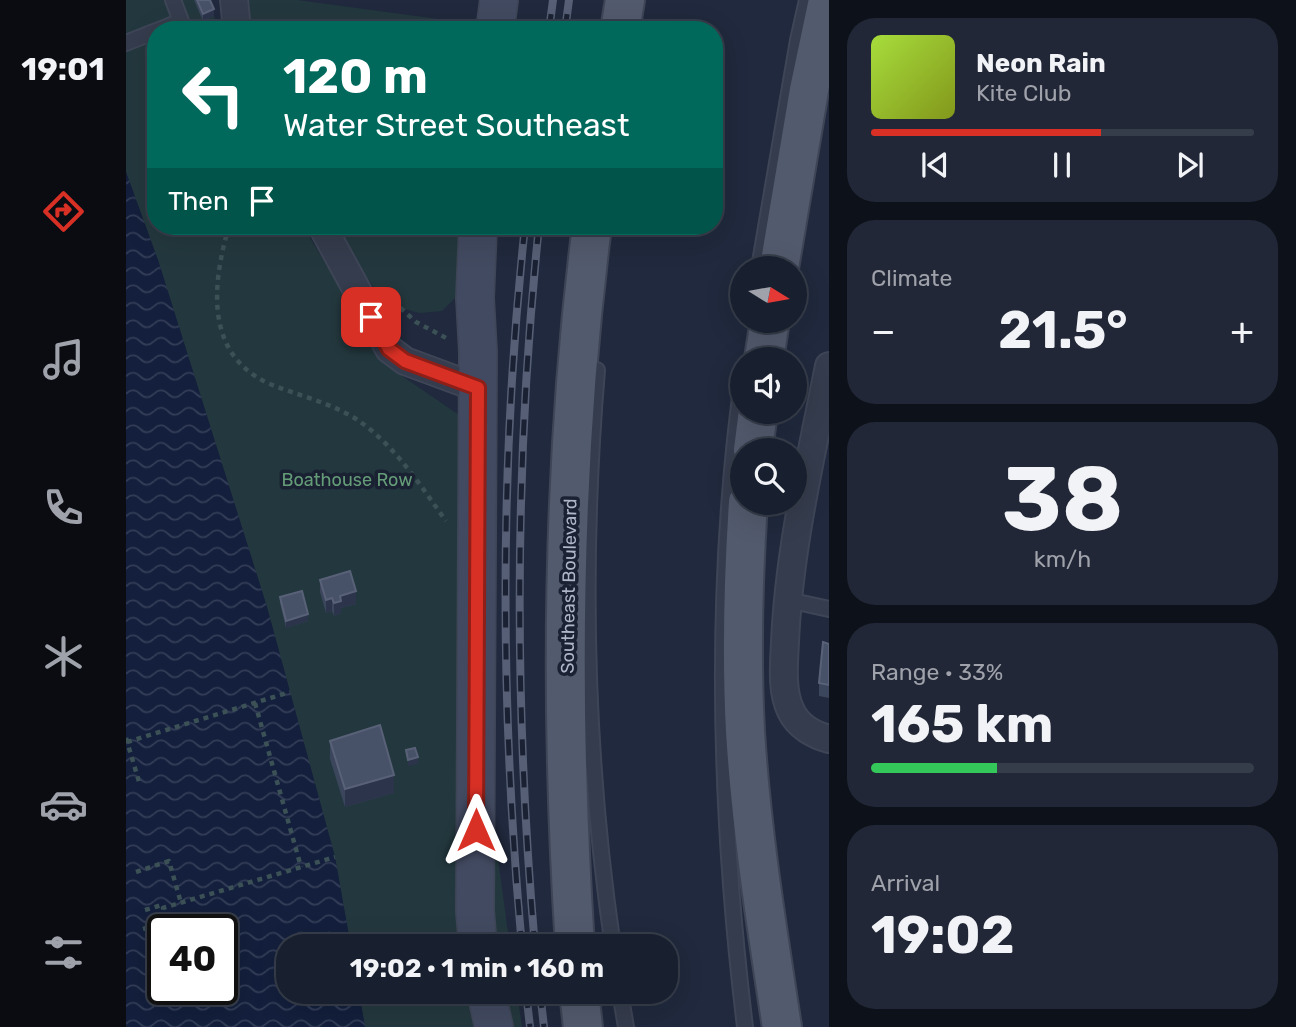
<!DOCTYPE html>
<html lang="en">
<head>
<meta charset="utf-8">
<style>
	body { margin:0; font-family:Rubik,sans-serif; background:#212736; color:#f1f3f6; height:100vh; display:flex; flex-direction:column; font-size:26px; white-space:nowrap }
	* { box-sizing:border-box; margin:0 }
	p { font-size:23px; color:#9fa2aa }
	.icon { flex:none; width:38px; height:38px; fill:none; stroke:currentColor; stroke-width:2; stroke-linecap:round; stroke-linejoin:round }
	.map { position:relative; flex:1; overflow:hidden }
	.panel { display:flex; flex-direction:column; gap:18px; padding:18px; background:#0d1119; width:467px }
	.panel>* { flex:none }
	.banner { position:absolute; left:21px; top:21px; width:576px; height:214px; border-radius:28px; box-shadow:0 7px 28px #0002,0 0 0 2px #363d4a; background:#00695c; color:#fff; overflow:hidden }
	.needle { width:46px; rotate:101deg }
	.controls { position:absolute; left:604px; top:256px; display:grid; gap:14px }
	.controls a { display:grid; place-items:center; width:77px; height:77px; border-radius:50%; background:#181f2e; box-shadow:0 7px 28px #0002,0 0 0 2px #363d4a; font-size:35px }
	.speed { position:absolute; left:21px; top:914px; display:flex; gap:14px; font-size:35px; font-weight:700; text-align:center }
	.speed>* { display:grid; place-content:center; width:91px; height:91px; border-radius:50%; background:#181f2e; box-shadow:0 7px 28px #0002,0 0 0 2px #363d4a; line-height:1 }
	.speed .limit { border:4px solid #111; border-radius:10px; background:#fff; color:#111 }
	.pin { position:absolute; display:grid; place-items:center; width:60px; height:60px; color:#fff; margin:-30px; border-radius:14px; box-shadow:0 4px 10px #0006 }
	.me { position:absolute; width:77px; margin:-38px; rotate:0deg; stroke-linejoin:round; filter:drop-shadow(0 0 5px #0008) }
	.turn { display:flex; align-items:center; gap:24px; height:147px; padding:0 21px; font-size:32px }
	.turn .icon { width:91px; height:91px; stroke-width:2.5 }
	.turn b { display:block; font-size:49px; line-height:60px }
	.then { display:flex; align-items:center; height:66px; padding:0 21px; background:#0003; gap:14px; font-size:26px }
	.big { font-size:52px; font-weight:700; line-height:1.1 }
	.panel .tile { flex:1; display:flex; flex-direction:column; justify-content:center; gap:10px; min-width:0; padding:0 24px; border-radius:28px; background:#212736 }
	.panel .dial { align-items:center; gap:0 }
	.dial b { font-size:91px; line-height:1 }
	.song { display:flex; align-items:center; gap:21px }
	.cover { width:84px; height:84px; border-radius:10px; background:linear-gradient(135deg,hsl(80 70% 55%),hsl(70 70% 35%)) }
	.played { height:7px; border-radius:4px; background:linear-gradient(90deg,#d93025 60%,#363d4a 60%) }
	.keys { display:flex; justify-content:space-around; direction:ltr }
	.heat { display:flex; justify-content:space-between; align-items:center; font-size:38px; direction:ltr }
	.charge { height:10px; border-radius:5px; background:linear-gradient(90deg,#34c759 33%,#363d4a 0) }
	.trip { position:absolute; left:150px; top:934px; width:402px; height:70px; border-radius:28px; background:#181f2e; box-shadow:0 7px 28px #0002,0 0 0 2px #363d4a; font-weight:700; line-height:70px; text-align:center }
	main { display:flex; flex:1; min-height:0 }
	.dock { display:flex; flex-direction:column; width:126px; justify-content:space-around; align-items:center; background:#0a0c12; color:#9fa2aa }
	.dock .icon { width:49px; height:49px }
	.dock .selected { color:#d93025 }
	.dock b { font-size:32px; color:#f1f3f6 }
	.map>svg:first-child { display:block }
	.park { fill:#23383e }
	.water { fill:url(#water-waves); fill-rule:evenodd }
	.lines { fill:none; stroke-linecap:round; stroke-linejoin:round }
	.lane-casing { stroke:#3e4556; stroke-width:18 }
	.street-casing { stroke:#3e4556; stroke-width:30 }
	.secondary-casing { stroke:#3e4556; stroke-width:40 }
	.primary-casing { stroke:#3e4556; stroke-width:42 }
	.path { stroke:#3b5156; stroke-width:4.5; stroke-dasharray:5 5; stroke-linecap:butt }
	.lane { stroke:#353c4d; stroke-width:14 }
	.street { stroke:#353c4d; stroke-width:26 }
	.secondary { stroke:#424a61; stroke-width:37 }
	.primary { stroke:#525a6d; stroke-width:38 }
	.rail-casing { stroke:#565f75; stroke-width:8 }
	.rail { stroke:#1a2132; stroke-width:5; stroke-dasharray:16; stroke-linecap:butt }
	.wall { fill:#3b455c }
	.shaded-wall { fill:#2b344b }
	.building { fill:#475168; stroke:#586177; stroke-width:2 }
	.route-casing { stroke:#8d1f18; stroke-width:18 }
	.route { stroke:#d93025; stroke-width:12 }
	.labels { text-anchor:middle; dominant-baseline:central; stroke-width:7; stroke-linejoin:round; paint-order:stroke }
	.park-label { font-size:18px; fill:#659c78; stroke:#1a2132 }
	.street-label { font-size:18px; fill:#b0b6c9; stroke:#1a2132 }
</style>
</head>
<body>
<main>
<nav class="dock">
<b>19:01</b>
<svg class="icon selected" aria-label="directions" viewBox="0 0 24 24"><path d="M12 3l9 9-9 9-9-9zM9 14v-3h6M13 9l2 2-2 2"/></svg>
<svg class="icon" aria-label="music" viewBox="0 0 24 24"><path d="M9 18V5l10-2v13"/><circle cx="6" cy="18" r="3"/><circle cx="16" cy="16" r="3"/></svg>
<svg class="icon" aria-label="phone" viewBox="0 0 24 24"><path d="M5 4h4l2 5-3 2q2 4 5 5l2-3 5 2v4C11 20 4 13 5 4z"/></svg>
<svg class="icon" aria-label="climate" viewBox="0 0 24 24"><path d="M12 3v18M4 7l16 10M4 17L20 7"/></svg>
<svg class="icon" aria-label="car" viewBox="0 0 24 24"><path d="M5 17H2v-5l4-1 3-4h7l3 4 3 1v5h-3M9 17h6M6 11h13"/><circle cx="7" cy="17" r="2"/><circle cx="17" cy="17" r="2"/></svg>
<svg class="icon" aria-label="filters" viewBox="0 0 24 24"><path d="M4 7h16M4 17h16"/><circle cx="9" cy="7" r="2"/><circle cx="15" cy="17" r="2"/></svg>
</nav>
<div class="map">
<svg width="703" height="1027" viewBox="0 0 703 1027">
	<defs>
		<pattern id="water-waves" width="16" height="10" patternUnits="userSpaceOnUse" patternTransform="scale(1.75)"><rect width="16" height="10" fill="#131f3c"/><path d="M0 5q4-4 8 0t8 0" fill="none" stroke="#333d57"/></pattern>
	</defs>
	<rect width="100%" height="100%" fill="#20293d"/>
	<g class="park">
		<path d="M0,0h85l6,30h-61v196h147l83,139 73,50 37,429 14,103h-159l-16,-90 -68,-250 -109,-347 -32,-88z"/>
		<path d="M115,0h56l186,25v5h-238z"/>
		<path d="M206,226h135l-9,69 -16,16 -22,2 -35,-9z"/>
		<path d="M233,992h158l5,35h-157z"/>
	</g>
	<path class="water" d="M0,172l32,88 109,347 68,250 16,90h-62v45h70l6,35h-239zM37,929h59v60h-59z"/>
	<g class="lines">
		<defs>
			<g id="lane">
				<path d="M33,30l22,-9 -8,-21"/>
				<path d="M0,43l30,-12"/>
				<path d="M633,268l39,-228 9,-40"/>
				<path d="M471,370c-16,192 -12,386 16,577"/>
				<path d="M616,382c-29,214 -23,430 3,645"/>
				<path d="M662,600l41,9"/>
				<path d="M494,992l6,35"/>
			</g>
			<g id="street">
				<path d="M108,0l3,30"/>
				<path d="M196,226l67,123 16,12 73,27"/>
				<path d="M703,366c-18,91 -40,183 -44,276 -1,22 -4,49 6,69 7,15 23,24 38,28"/>
			</g>
			<g id="secondary">
				<path d="M369,30l4,-30"/>
				<path d="M352,226l-3,72 3,54 -3,559 3,36"/>
				<path d="M360,992l8,35"/>
			</g>
			<g id="primary">
				<path d="M494,30l5,-30"/>
				<path d="M653,268l30,-178 19,-90"/>
				<path d="M638,359l6,-39"/>
				<path d="M627,450l5,-39"/>
				<path d="M622,502c-5,77 -7,153 -3,229 6,99 22,198 37,296"/>
				<path d="M449,947c-15,-237 -13,-486 17,-721"/>
				<path d="M453,992l4,35"/>
			</g>
		</defs>
		<use href="#lane" class="lane-casing"/>
		<use href="#street" class="street-casing"/>
		<use href="#secondary" class="secondary-casing"/>
		<use href="#primary" class="primary-casing"/>
		<g class="path">
			<path d="M103,226c-17,58 -25,129 41,158 29,12 63,19 89,37 37,26 61,64 87,100"/>
			<path d="M267,301l23,21 32,17"/>
			<path d="M129,703l46,164"/>
			<path d="M0,738l14,47"/>
			<path d="M1,742l163,-50"/>
			<path d="M10,872l33,-11 12,42"/>
			<path d="M19,910l17,-5 1,2"/>
			<path d="M17,929l23,-7"/>
			<path d="M42,929l-5,-21 172,-51"/>
			<path d="M22,945l15,-4"/>
			<path d="M27,960l10,-2"/>
			<path d="M32,975l5,-1"/>
		</g>
		<use href="#lane" class="lane"/>
		<use href="#street" class="street"/>
		<use href="#secondary" class="secondary"/>
		<use href="#primary" class="primary"/>
		<defs>
			<g id="rail">
				<path d="M423,30l4,-30"/>
				<path d="M439,30l4,-30"/>
				<path d="M396,947c-22,-240 -23,-481 3,-721"/>
				<path d="M409,947c-21,-240 -21,-482 4,-721"/>
				<path d="M400,992l4,35"/>
				<path d="M414,992l4,35"/>
			</g>
		</defs>
		<use href="#rail" class="rail-casing"/>
		<use href="#rail" class="rail"/>
	</g>
	<g class="wall">
		<path d="M68,0h16l4,16 -11,5z"/>
		<path d="M194,580l36,24 -15,4v5l-7,3 -2,-5 -6,2 -6,-21z"/>
		<path d="M154,597l28,24 -22,7 -6,-25z"/>
		<path d="M703,644v54l-10,-2v-13z"/>
		<path d="M204,741l64,52 -49,14 -15,-48z"/>
		<path d="M299,992h23v4l-22,3z"/>
	</g>
	<g class="shaded-wall">
		<path d="M88,9v7l-11,5v-7z"/>
		<path d="M230,591v13l-15,4v5l-7,3v-13l6,-7z"/>
		<path d="M206,598v13l-6,2v-13z"/>
		<path d="M182,614v7l-22,7v-7z"/>
		<path d="M292,757v7l-10,2v-6z"/>
		<path d="M268,775v18l-49,14v-18z"/>
	</g>
	<g class="building">
		<path d="M71,0h13l4,9 -11,5z"/>
		<path d="M224,571l6,20 -16,5 1,5 -7,2 -2,-5 -6,2 -6,-20z"/>
		<path d="M176,591l6,23 -22,7 -6,-24z"/>
		<path d="M697,642l6,2v41l-10,-2z"/>
		<path d="M254,725l14,50 -49,14 -15,-48z"/>
		<path d="M289,748l3,9 -10,3 -2,-10z"/>
	</g>
	<g class="lines">
		<defs>
			<path id="route" d="M245,317l18,32 16,12 73,27 -2,442"/>
		</defs>
		<use href="#route" class="route-casing"/>
		<use href="#route" class="route"/>
	</g>
	<g class="labels">
		<g class="park-label">
			<text x="221" y="480">Boathouse Row</text>
		</g>
		<g class="street-label">
			<text transform="translate(443 586) rotate(-89)">Southeast Boulevard</text>
		</g>
	</g>
</svg>
<div class="controls">
<a><svg class="needle" viewBox="-14 -14 28 28"><path d="M0-13l5 13h-10z" fill="#e53935"/><path d="M0 13l5-13h-10z" fill="#9fa2aa"/></svg></a>
<a><svg class="icon" aria-label="sound" viewBox="0 0 24 24"><path d="M4 9h4l5-4v14l-5-4H4zM17 9q2 3 0 6"/></svg></a>
<a><svg class="icon" aria-label="search" viewBox="0 0 24 24"><circle cx="10" cy="10" r="6"/><path d="M15 15l6 6"/></svg></a>
</div>
<div class="speed"><div class="limit">40</div></div>
<div class="pin" style="left:245px;top:317px;background:#d93025"><svg class="icon" aria-label="arrive" viewBox="0 0 24 24"><path d="M6 21V4h12l-3 4 3 4H6"/></svg></div>
<svg class="me" style="left:350px;top:830px" viewBox="-20 -20 40 40"><path d="M0-17L14 15 0 8-14 15z" fill="#d93025" stroke="#fff" stroke-width="4"/></svg>
<div class="trip">19:02 · 1 min · 160 m</div>
<div class="banner">
<div class="turn"><svg class="icon" aria-label="left" viewBox="0 0 24 24"><path d="M17 20v-9H6M10 6l-5 5 5 5"/></svg><div><b>120 m</b>Water Street Southeast</div></div>
<div class="then">Then<svg class="icon" aria-label="arrive" viewBox="0 0 24 24"><path d="M6 21V4h12l-3 4 3 4H6"/></svg></div>
</div>
</div>
<section class="panel">
<div class="tile">
<div class="song"><i class="cover"></i><div><b>Neon Rain</b><p>Kite Club</p></div></div>
<div class="played"></div>
<div class="keys"><svg class="icon" aria-label="previous" viewBox="0 0 24 24"><path d="M18 5L8 12l10 7zM5 5v14"/></svg><svg class="icon" aria-label="pause" viewBox="0 0 24 24"><path d="M8 5v14M16 5v14"/></svg><svg class="icon" aria-label="next" viewBox="0 0 24 24"><path d="M6 5l10 7-10 7zM19 5v14"/></svg></div>
</div>
<div class="tile"><p>Climate</p>
<div class="heat"><a>−</a><b class="big">21.5°</b><a>+</a></div>
</div>
<div class="tile dial"><b>38</b><p>km/h</p></div>
<div class="tile"><p>Range · 33%</p><b class="big">165 km</b><div class="charge"></div></div>
<div class="tile"><p>Arrival</p><b class="big">19:02</b></div>
</section>
</main>
</body>
</html>
